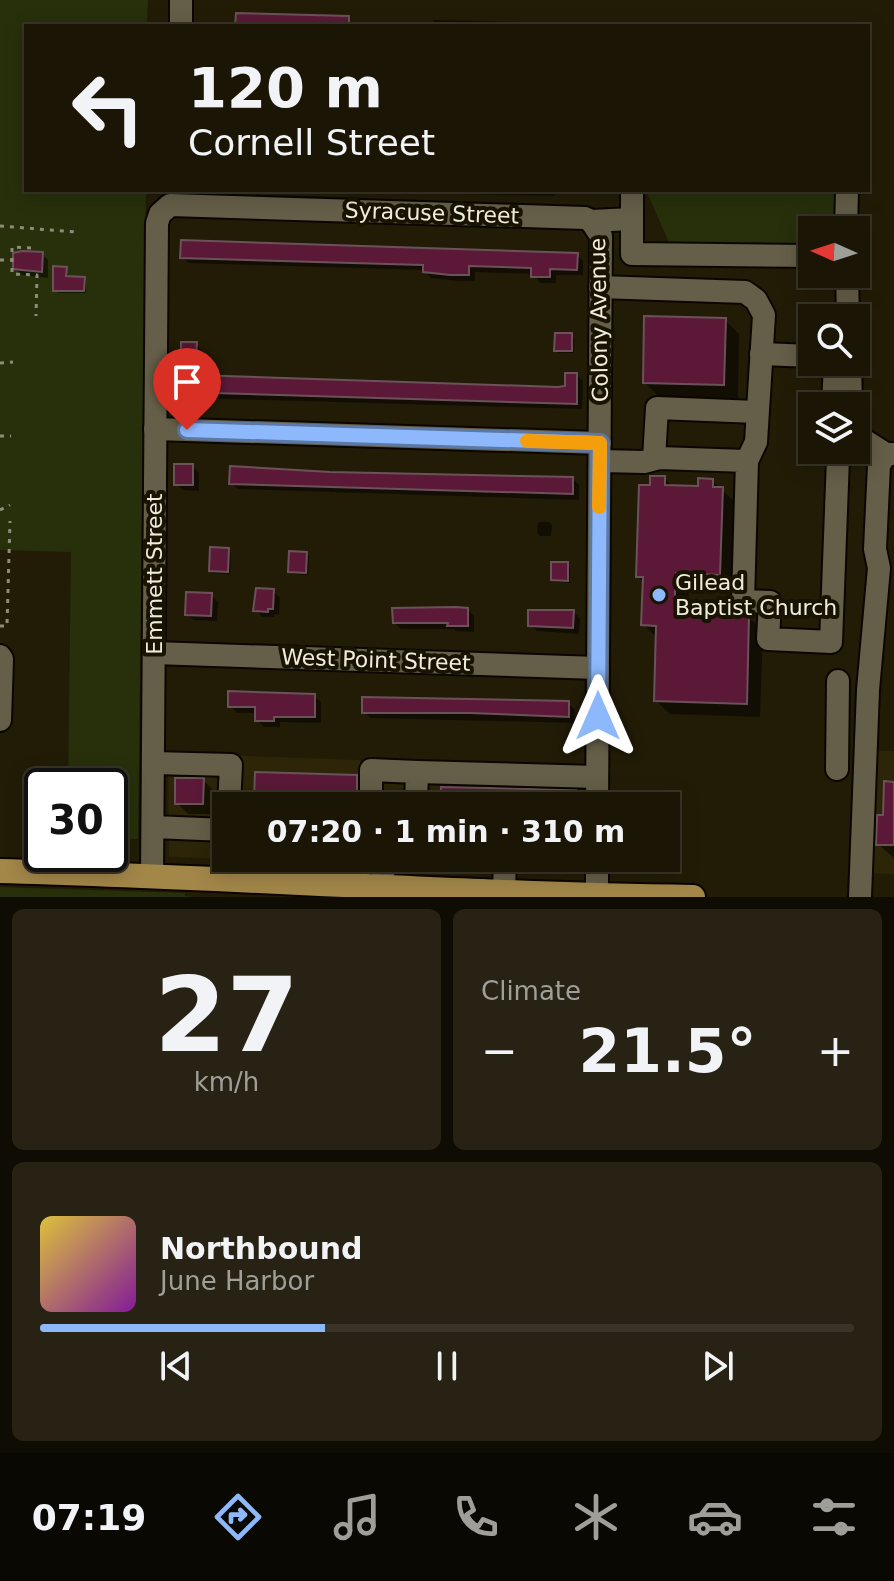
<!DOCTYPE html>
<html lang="en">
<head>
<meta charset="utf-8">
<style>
	body { margin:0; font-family:"DejaVu Sans",sans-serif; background:#272213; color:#f1f3f6; height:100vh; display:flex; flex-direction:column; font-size:30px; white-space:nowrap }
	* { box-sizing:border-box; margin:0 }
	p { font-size:26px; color:#9f9f9a }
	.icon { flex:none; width:44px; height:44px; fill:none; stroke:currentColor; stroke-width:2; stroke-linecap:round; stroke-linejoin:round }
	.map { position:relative; height:897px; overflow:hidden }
	.panel { display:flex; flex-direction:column; gap:12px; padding:12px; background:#0e0c03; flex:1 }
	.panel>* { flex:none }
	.top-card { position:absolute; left:24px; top:24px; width:846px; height:168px; border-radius:0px; box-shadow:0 4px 20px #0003,0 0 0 2px #383427; background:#1a1505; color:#f1f3f6; overflow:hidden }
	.needle { width:52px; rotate:273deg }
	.controls { position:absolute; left:798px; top:216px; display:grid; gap:16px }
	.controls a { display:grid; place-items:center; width:72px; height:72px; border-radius:0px; background:#1a1505; box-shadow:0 4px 20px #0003,0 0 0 2px #383427; font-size:40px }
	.speed { position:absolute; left:24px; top:768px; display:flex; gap:16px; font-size:40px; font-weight:700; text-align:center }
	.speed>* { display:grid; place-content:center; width:104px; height:104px; border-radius:50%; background:#1a1505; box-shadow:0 4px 20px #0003,0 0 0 2px #383427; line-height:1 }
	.speed .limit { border:4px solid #111; border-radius:12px; background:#fff; color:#111 }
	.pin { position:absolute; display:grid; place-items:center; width:68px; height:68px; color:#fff; margin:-82px -34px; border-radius:50% 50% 50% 0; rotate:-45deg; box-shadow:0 0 8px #0007 }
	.pin .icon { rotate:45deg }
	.me { position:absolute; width:88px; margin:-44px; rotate:0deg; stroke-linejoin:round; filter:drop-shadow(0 0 6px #0008) }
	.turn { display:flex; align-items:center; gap:28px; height:168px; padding:0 32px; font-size:36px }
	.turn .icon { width:104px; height:104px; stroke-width:2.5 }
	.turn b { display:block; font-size:56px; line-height:68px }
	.big { font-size:60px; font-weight:600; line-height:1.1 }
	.panel .widget { flex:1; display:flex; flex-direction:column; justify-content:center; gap:12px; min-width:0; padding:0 28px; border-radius:12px; background:#272213 }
	.panel .dial { align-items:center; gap:0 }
	.dial b { font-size:104px; line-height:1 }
	.song { display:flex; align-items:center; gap:24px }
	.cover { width:96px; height:96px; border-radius:12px; background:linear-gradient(135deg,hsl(50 70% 55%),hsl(290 70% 35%)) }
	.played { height:8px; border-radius:4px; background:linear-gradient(90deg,#8db9fc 35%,#383427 35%) }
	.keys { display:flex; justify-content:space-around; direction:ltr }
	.heat { display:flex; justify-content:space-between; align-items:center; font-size:44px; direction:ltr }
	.panel .tiles { flex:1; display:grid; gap:12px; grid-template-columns:1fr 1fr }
	.widget:last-child { grid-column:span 2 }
	.trip { position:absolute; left:212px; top:792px; width:468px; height:80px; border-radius:0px; background:#1a1505; box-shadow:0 4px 20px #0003,0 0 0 2px #383427; font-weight:600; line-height:80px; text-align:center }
	.tabs { display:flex; height:128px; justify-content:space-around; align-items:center; background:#0a0802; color:#9f9f9a }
	.tabs .icon { width:56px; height:56px }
	.tabs .current { color:#8db9fc }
	.tabs b { font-size:36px; color:#f1f3f6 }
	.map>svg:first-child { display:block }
	.built { fill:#2c2507 }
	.green { fill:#27300b }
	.shadow { fill:#0007 }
	.building { fill:#5b1937; stroke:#6b525a; stroke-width:2 }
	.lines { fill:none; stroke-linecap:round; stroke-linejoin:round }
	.minor-casing { stroke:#0b0600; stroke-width:26 }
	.major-casing { stroke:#0b0600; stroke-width:28 }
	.path { stroke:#8f8b7a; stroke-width:3; stroke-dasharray:4 6; stroke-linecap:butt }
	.minor { stroke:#655e48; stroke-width:22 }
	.major { stroke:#a38749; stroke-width:24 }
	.route-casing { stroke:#5c78a4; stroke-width:20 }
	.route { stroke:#8db9fc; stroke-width:14 }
	.slow { stroke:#f59e0b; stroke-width:14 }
	.poi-dot { fill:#8db9fc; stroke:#191301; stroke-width:3 }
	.labels { text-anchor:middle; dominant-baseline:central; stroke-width:8; stroke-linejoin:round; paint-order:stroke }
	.street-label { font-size:22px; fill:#efecdf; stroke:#191301 }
	.poi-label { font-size:22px; fill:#efecdf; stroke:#191301; text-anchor:start }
</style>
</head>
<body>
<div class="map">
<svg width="894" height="897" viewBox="0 0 894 897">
	<rect width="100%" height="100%" fill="#221c07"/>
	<g class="built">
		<path d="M875,751h19v123l-26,-1z"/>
		<path d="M168,753l410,15v38h-352v52h351v11l-408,-12z"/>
	</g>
	<g class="green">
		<path d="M0,0h148l-1,26h-121v164h120l-8,649h-28v-53h-42l3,-234 -71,-2z"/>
		<path d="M646,190h201l-3,40h-32v23l-141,-6z"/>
		<path d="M0,887l185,6v3l9,1h-194z"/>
	</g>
	<g class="shadow">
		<path d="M433,20l90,2 4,4h-94z"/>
		<path d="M462,190h94l-1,6 -89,-2z"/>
		<path d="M42,254l6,6v18l-26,-3 -7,-6z"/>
		<path d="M577,255l6,6v14h-27v8h-16l-7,-9 -58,-2v9h-17l-27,-3 -7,-8 -235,-7 -7,-6z"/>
		<path d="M66,269l2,9 16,1 2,3v11h-28l-3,-3z"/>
		<path d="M725,320l14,14 -1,64 -79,-1 -14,-14z"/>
		<path d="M571,335l3,3v15h-15l-3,-3z"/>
		<path d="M196,344l6,7 -1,26 366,11 10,-13 6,6 -1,28 -394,-11 -6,-6z"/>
		<path d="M192,466l7,7v18l-16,-1 -7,-6z"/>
		<path d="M330,474l243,5 6,6v15l-341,-11 -7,-6z"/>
		<path d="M664,478l10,10h25l13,-7 24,22 -3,85 -44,-1 -1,28 61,2 14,14 -3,86 -90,-3 -14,-13 2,-62 -14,-14 1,-42 -7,-7 14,-89z"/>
		<path d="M538,522h11l3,3 -1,11h-11l-3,-3z"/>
		<path d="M228,550l3,3 -1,21 -16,-1 -3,-3z"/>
		<path d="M306,553l3,3 -1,19 -15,-1 -3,-2z"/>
		<path d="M567,564l3,3v16l-14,-1 -3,-2z"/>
		<path d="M273,591l7,7 -1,17 -5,-1v3h-12l-6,-7z"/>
		<path d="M211,595l7,7 -1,19 -23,-1 -7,-6z"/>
		<path d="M468,610l6,6v16l-18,-1 -3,-2h-52l-6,-6z"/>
		<path d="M573,612l7,6 -1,16 -42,-3 -7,-6z"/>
		<path d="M314,696l7,6v21l-41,-1v5h-16l-7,-7v-7h-20l-7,-7z"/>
		<path d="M568,703l7,7v13l-204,-5 -7,-6z"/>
		<path d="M356,777l14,14v15h-105l-9,-8z"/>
		<path d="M203,780l11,11 -1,23h-25l-11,-11z"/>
		<path d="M575,792l11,11v3h-141l-2,-2z"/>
		<path d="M894,794v64l-16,-14z"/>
	</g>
	<g class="building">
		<path d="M236,13l113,3v10h-114z"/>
		<path d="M181,240l397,13 -1,17 -27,-1v8h-19v-9l-62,-2v9h-19l-27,-3v-7l-243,-7z"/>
		<path d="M22,251l21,1 -1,20 -29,-3v-16z"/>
		<path d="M53,266l14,1 -1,9 19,1 -1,14h-31z"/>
		<path d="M644,316l82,2 -2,67 -81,-2z"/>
		<path d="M555,333h17v18h-18z"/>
		<path d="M181,342h16l-2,33 363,12 7,-1v-13h12v31l-397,-12z"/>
		<rect x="174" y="464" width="19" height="21"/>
		<path d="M230,466l100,6 243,5v17l-344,-10z"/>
		<path d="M650,476h15v9l33,1v-8l15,1v8h10l-3,88 -44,-2 -2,39 75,3 -2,89 -93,-3 2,-75 -15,-1 2,-48h-7l3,-92h11z"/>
		<path d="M210,547l19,1 -1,24 -19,-1z"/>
		<path d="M289,551l18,1 -1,21 -18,-1z"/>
		<path d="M551,562h17v19l-17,-1z"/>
		<path d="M256,588l18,1 -1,20h-5v3l-15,-1z"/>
		<path d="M186,592l26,1 -1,23 -26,-1z"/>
		<path d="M456,607l12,1v18h-21l1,-3h-55l-1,-15z"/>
		<path d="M528,610h46l-1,18 -45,-2z"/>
		<path d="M228,691l87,3v23h-41v4h-19v-14h-27z"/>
		<path d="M362,697l207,4v16l-99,-4h-108z"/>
		<path d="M255,772l102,3v31l-51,-1v-5l-52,-2z"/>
		<path d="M175,778h29l-1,26h-28z"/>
		<path d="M884,781l10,1v63h-18l1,-30h6z"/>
		<path d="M441,787l135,3v16l-135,-2z"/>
	</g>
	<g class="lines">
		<defs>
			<g id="minor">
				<path d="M181,26v-26"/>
				<path d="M632,190v64l180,2"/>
				<path d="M591,221l10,15 -4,570"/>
				<path d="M846,230l1,-40"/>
				<path d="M847,274l1,44"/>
				<path d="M600,287l145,5 11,8 8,15 -8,127 -9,19"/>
				<path d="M761,354l51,2"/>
				<path d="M850,362l1,44"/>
				<path d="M833,406l2,-44"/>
				<path d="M155,429l445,14"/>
				<path d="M856,435l30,19"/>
				<path d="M654,459l3,-51 100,4"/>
				<path d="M600,461l44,1 15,-4 88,3 -4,140 27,1 -2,37 63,3 7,-184 -5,-8"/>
				<path d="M154,653l444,15"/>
				<path d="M0,656l2,3 -2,61"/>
				<path d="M153,763l78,2 -2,41"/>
				<path d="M837,769l1,-88"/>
				<path d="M417,772l180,5"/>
				<path d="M371,806v-36l46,2 -1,34"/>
				<path d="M153,827l73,3"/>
				<path d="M152,875l5,-652 3,-9 10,-9 415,13 6,3 41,-2"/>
				<path d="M223,878l3,-37"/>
				<path d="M306,882l2,-24"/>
				<path d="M382,886l3,-28"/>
				<path d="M504,892l1,-34"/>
				<path d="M597,896v-38"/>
				<path d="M860,897l8,-207 11,-122 -4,-19 4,-84 7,-11h8"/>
			</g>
			<path id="major" d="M0,871c231,6 462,23 693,26"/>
		</defs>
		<use href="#minor" class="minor-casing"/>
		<use href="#major" class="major-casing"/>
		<g class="path">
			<path d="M0,226l76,6"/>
			<path d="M31,248l-19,-1v27l25,1 -1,41"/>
			<path d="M0,260h12"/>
			<path d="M0,363l13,-1"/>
			<path d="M0,436h11"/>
			<path d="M0,510l10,-5"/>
			<path d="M0,626h7l3,-105"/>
		</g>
		<use href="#minor" class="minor"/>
		<use href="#major" class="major"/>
	</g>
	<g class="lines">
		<defs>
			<path id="route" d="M187,430l413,13 -2,273"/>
		</defs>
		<use href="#route" class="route-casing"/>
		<use href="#route" class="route"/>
		<path class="slow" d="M527,441l73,2 -1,64"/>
	</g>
	<circle class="poi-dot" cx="659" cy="595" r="8"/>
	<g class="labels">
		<g class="street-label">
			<text transform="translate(432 213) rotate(2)">Syracuse Street</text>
			<text transform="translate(599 320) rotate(-91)">Colony Avenue</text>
			<text transform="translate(154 574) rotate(-90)">Emmett Street</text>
			<text transform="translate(376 660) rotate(2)">West Point Street</text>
		</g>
		<g class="poi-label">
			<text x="675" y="582">Gilead<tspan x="675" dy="25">Baptist Church</tspan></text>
		</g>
	</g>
</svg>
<div class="controls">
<a><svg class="needle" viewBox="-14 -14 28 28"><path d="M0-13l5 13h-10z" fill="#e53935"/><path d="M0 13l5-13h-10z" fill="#9f9f9a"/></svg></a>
<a><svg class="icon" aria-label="search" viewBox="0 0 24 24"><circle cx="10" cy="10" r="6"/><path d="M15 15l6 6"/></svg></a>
<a><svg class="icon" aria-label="layers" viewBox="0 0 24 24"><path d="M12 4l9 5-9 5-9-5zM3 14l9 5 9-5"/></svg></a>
</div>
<div class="speed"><div class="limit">30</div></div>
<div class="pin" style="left:187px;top:430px;background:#d93025"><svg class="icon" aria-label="arrive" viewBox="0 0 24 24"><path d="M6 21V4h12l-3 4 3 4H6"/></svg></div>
<svg class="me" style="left:598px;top:716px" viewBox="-20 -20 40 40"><path d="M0-17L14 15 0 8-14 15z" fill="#8db9fc" stroke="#fff" stroke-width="4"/></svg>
<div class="trip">07:20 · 1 min · 310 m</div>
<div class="top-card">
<div class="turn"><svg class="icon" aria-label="left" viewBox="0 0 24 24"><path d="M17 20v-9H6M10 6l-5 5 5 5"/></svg><div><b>120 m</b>Cornell Street</div></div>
</div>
</div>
<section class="panel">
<div class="tiles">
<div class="widget dial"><b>27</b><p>km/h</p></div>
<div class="widget"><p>Climate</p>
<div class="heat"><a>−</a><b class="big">21.5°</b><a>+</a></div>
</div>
<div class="widget">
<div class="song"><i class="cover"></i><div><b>Northbound</b><p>June Harbor</p></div></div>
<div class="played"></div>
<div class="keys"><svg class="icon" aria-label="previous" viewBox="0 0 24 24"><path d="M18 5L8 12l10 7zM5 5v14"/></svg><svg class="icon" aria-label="pause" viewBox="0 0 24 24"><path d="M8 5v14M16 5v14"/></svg><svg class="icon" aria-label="next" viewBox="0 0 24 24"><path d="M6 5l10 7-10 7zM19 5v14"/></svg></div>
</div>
</div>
</section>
<nav class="tabs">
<b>07:19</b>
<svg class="icon current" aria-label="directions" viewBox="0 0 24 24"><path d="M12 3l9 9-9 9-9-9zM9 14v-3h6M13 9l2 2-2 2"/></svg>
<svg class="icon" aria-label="music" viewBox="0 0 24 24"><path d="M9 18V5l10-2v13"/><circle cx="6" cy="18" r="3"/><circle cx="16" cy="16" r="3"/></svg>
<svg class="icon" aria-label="phone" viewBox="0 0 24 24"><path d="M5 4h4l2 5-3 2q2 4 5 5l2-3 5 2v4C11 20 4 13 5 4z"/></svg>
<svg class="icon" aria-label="climate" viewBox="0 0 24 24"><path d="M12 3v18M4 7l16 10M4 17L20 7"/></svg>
<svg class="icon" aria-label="car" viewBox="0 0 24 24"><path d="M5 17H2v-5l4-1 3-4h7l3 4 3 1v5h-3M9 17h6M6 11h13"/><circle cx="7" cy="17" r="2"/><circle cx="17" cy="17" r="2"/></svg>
<svg class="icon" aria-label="filters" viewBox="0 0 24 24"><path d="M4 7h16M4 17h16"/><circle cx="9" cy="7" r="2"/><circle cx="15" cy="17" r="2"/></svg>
</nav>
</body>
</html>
